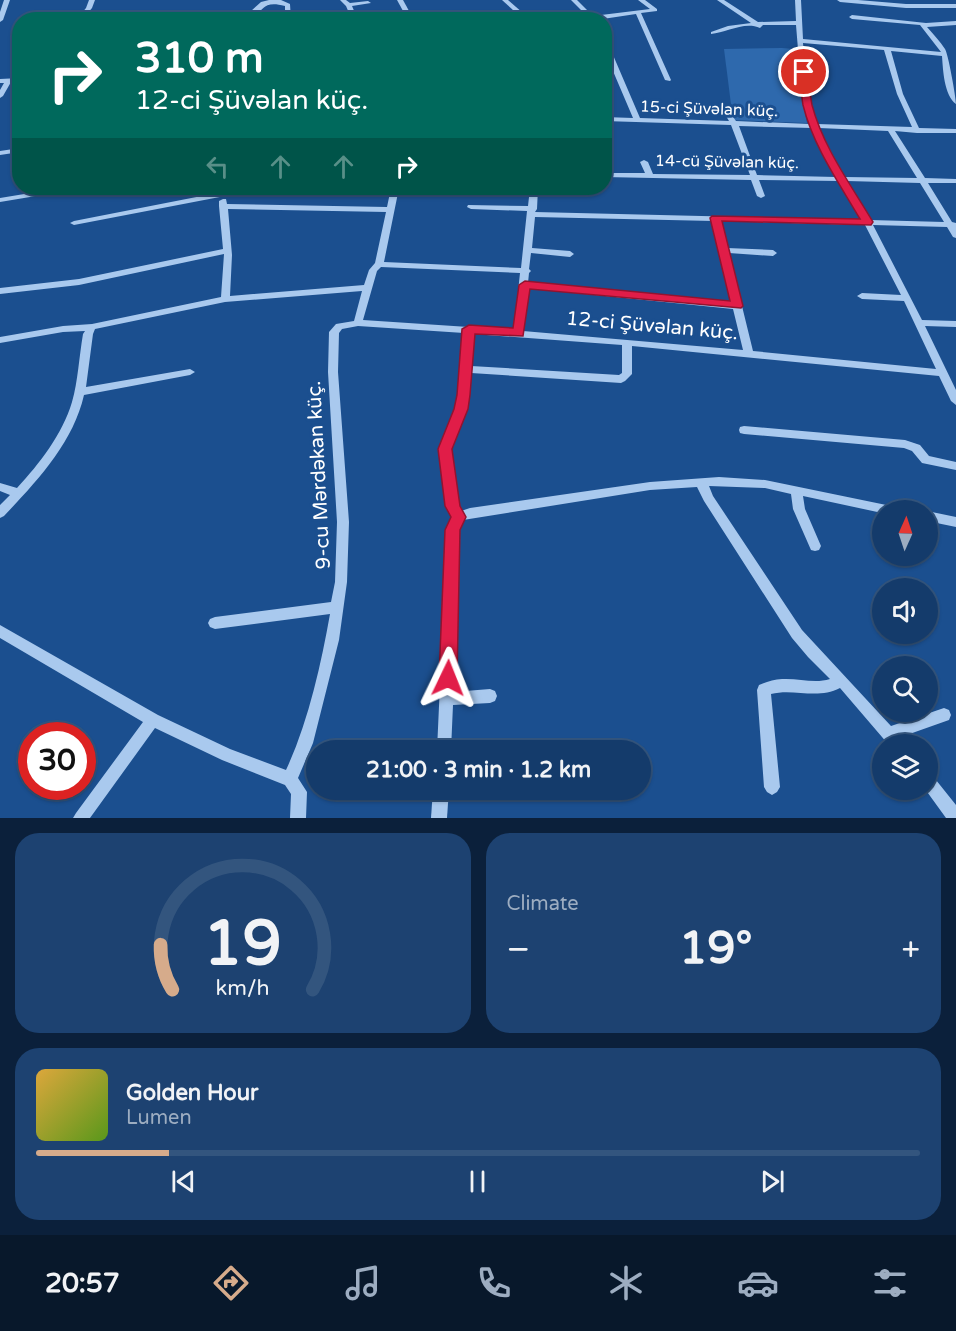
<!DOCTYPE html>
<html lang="en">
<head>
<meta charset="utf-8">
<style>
	body { margin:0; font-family:"Varela Round",sans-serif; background:#1d4271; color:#f1f3f6; height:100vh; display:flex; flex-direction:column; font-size:22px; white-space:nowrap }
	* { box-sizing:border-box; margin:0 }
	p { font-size:20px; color:#9dadc1 }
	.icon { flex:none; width:33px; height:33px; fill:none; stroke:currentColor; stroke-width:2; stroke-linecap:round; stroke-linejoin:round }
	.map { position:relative; height:818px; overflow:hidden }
	.panel { display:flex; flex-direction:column; gap:15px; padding:15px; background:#0b203b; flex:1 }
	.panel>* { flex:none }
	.hud { position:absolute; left:12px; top:12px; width:600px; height:183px; border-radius:24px; box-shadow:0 2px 4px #0004,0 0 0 2px #33557e; background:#00695c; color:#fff; overflow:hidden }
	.needle { width:39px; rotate:3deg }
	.buttons { position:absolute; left:872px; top:500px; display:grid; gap:12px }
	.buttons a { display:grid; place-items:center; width:66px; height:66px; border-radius:50%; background:#143b6b; box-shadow:0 2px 4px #0004,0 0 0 2px #33557e; font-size:30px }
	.speed { position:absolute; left:18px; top:722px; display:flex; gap:12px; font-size:30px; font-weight:700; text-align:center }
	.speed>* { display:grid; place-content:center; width:78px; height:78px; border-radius:50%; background:#143b6b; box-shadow:0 2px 4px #0004,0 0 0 2px #33557e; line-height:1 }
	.speed .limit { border:9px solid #d22; background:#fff; color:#111 }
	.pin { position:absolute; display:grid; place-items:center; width:51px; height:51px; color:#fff; margin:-26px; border:3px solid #fff; border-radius:50%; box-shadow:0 2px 6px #0007 }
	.me { position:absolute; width:66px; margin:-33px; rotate:2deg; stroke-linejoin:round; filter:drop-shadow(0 0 4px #0008) }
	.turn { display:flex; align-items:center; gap:21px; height:126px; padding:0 24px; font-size:27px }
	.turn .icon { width:78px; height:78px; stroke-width:2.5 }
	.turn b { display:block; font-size:42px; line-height:51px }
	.lanes { display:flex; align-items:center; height:57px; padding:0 24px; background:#0003; justify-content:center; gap:30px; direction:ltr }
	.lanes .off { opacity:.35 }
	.big { font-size:45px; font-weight:700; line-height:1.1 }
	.panel .card { flex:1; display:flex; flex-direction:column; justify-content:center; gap:9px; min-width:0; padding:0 21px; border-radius:24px; background:#1d4271 }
	.panel .dial { align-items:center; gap:0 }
	.dial svg { height:156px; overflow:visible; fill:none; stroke:#33557e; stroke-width:7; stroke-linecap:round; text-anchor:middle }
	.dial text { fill:#f1f3f6; stroke:none }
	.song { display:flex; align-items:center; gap:18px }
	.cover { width:72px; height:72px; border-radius:9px; background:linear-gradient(135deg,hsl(40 70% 55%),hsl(90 70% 35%)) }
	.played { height:6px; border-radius:3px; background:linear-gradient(90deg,#d6ab8b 15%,#33557e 15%) }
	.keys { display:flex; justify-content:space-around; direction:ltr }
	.heat { display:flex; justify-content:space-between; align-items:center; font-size:33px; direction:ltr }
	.panel .tiles { flex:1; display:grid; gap:15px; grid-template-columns:1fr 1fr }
	.card:last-child { grid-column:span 2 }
	.trip { position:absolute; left:306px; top:740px; width:345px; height:60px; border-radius:30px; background:#143b6b; box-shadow:0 2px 4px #0004,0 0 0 2px #33557e; font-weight:700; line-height:60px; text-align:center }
	.menu { display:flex; height:96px; justify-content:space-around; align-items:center; background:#08182b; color:#9dadc1 }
	.menu .icon { width:42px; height:42px }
	.menu .selected { color:#d6ab8b }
	.menu b { font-size:27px; color:#f1f3f6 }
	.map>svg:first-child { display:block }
	.green { fill:#2e69ad }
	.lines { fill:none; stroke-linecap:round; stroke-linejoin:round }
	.minor { fill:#a9c9ee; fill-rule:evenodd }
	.route { fill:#e11d48; stroke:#92132f; stroke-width:1.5 }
	.labels { text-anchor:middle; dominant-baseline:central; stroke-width:6; stroke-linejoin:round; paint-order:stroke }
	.far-street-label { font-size:16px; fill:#fff; stroke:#1b4f8f }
	.street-label { font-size:20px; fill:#fff; stroke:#1b4f8f }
</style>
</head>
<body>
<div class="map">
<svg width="956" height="818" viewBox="0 0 956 818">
	<rect width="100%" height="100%" fill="#1b4f8f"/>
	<path class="green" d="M782,48l12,1 13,74 -74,-3 -9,-71z"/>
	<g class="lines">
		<g class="minor">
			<path d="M4,0h6l-7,20 -3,2v-10z"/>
			<path d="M89,0h6l-3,8 -10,12h-6l10,-12z"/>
			<path d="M269,0h12l9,4 1,16h-6v-14c-24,-6 -19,6 -34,9 -11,1 -24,0 -35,0l-3,-2 3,-2h35l10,-9z"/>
			<path d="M340,0h6l4,3 18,-2 3,2 -19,3 6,14h-6l-6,-14z"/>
			<path d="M397,0h6l11,20h-6z"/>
			<path d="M502,0h6l23,20h-7z"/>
			<path d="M571,0h6l16,16 57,-7 -12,-9h7l12,9v2l-16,2 30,67 -1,1 -5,-1 -29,-66 -40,6h-27l18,-4z"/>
			<path d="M717,0h7l34,22 38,-1 -1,-21h6l2,39 138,13 -21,-27 -68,-6 -3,-2 3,-2 74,8 30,-2v4l-29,2c6,7 13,14 18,22 3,4 11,48 11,55 -12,-9 -13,-34 -14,-48l-51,-5 12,43 16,34 37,1v4h-39l-22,-2 30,47 31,1v4h-28l24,39 4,1v15l-3,-1 -6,-10 -74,-2 49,95 34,1v6l-31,-1 31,64v15l-5,-4 -12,-25 -307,-30v28l-7,7 -4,2 -150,-10 -5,36 -16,40 9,57 2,5 9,-3 180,-26 69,-5 46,3 131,27 2,3h-16v3l-79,-17 2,13 16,37 -2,4 -4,1 -4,-1 -18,-41 -2,-15 -26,-6 -56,-2 4,10 89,134 89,96 53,-18 5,2 2,5 -2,5 -48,17 4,7h-17l-48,-56c-23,12 -46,0 -69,6l9,93 -3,5 -5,3 -5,-3 -3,-5 -7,-97 2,-5c8,-3 15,-6 23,-6 17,-1 32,5 48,0l-22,-22 -16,-19 -88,-137 -7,-14 -47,3 -187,30 -4,10 -6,162 37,-3 5,2 2,5 -2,5 -5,2 -37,2 -2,45h-14l10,-220 5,-13 -5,-11 -7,-57 16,-40 5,-37 -2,-3 2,-3 3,-33 -106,-7 -16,3 -3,4 -1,39 11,150 -2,60 -8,58 -26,103 -15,35 9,14 -1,26h-16l1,-24 -6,-9 -63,-25 -67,-32 -65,90h-17l3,-5 67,-91 -143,-84v-13l158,90 72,34 56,21c22,-47 35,-105 44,-156l-115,15 -5,-2 -2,-4 2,-4 5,-2 116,-15 4,-20 2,-60 -9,-150 1,-40 7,-8 18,-3 8,-30 -137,11 -130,27 -2,5 -7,53 104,-18 5,3 -5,3 -106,20c-11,48 -47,86 -80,121l-4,2v-13l10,-10 -10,-4v-8l17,5c23,-25 45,-53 55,-86 6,-21 7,-45 11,-68l2,-3 -22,1 -63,11v-6l63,-11 29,-2 129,-27 3,-43 -145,31 -79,9v-6l79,-9 144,-30 -4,-43v-5l4,-2h3l1,5 160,3 4,-19h8l-15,74 137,6 6,-57 -56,-2 -4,-2 1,-2 60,1 2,-18h8l-1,21 -2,3 327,8 -23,-39 -80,-1 6,16 -4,2 -4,-2 -6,-16 -147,-3v-4h41l-5,-11 4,-2 4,2 5,12 97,1 -19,-50 -127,-4v-4l29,1 -29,-68v-11l3,2 33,77 89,3 -6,-10 3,-2 2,1 8,11 74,3 -9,-38 -5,-61h-33l-3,3c-16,-7 -34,5 -49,6v-2l17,-6 23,-3zM803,43l81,7 13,44 15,33 -95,-3 -10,-38zM739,126l73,2 24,49 -79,-2zM819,128l69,3 29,47 -73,-1zM847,181l73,2 24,39 -74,-2zM228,209l158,3 -11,51 -6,7 -5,15 -134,11 2,-41zM535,217l178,4 19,82 -204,-20 1,-10 2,-2 -2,-2 2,-16 39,4 4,-3 -4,-3 -38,-3zM721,221l144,4 36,70 -39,-2 -5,3 5,3 42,2 32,68 -183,-18 -24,-98 44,3 4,-3 -4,-3 -46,-2zM381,267l139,6 -6,57 -151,-10 14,-49zM527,288l206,21 10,41 -220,-19zM473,334l149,11v28l-3,2 -148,-9z"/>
			<path d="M837,0h21l48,4h50v4h-50l-66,-6z"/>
			<path d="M20,78v4h-9l-8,14 -3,2v-8l4,-7h-4v-4z"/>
			<path d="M20,148v4l-20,3v-4z"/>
			<path d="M61,188h15l-4,2 -72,12v-4z"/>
			<path d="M222,192l4,2 -1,2 -151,29 -4,-2 4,-2z"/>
			<path d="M744,426l161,14 15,5 9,11 27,6v8l-34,-7 -10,-12 -8,-3 -160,-14 -4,-1 -1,-3 1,-3z"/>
			<path d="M927,511l29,6v10l-29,-6z"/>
			<path d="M927,773l5,2 24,30v13h-10l-21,-29h2z"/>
			<path d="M433,789h16l-2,29h-16z"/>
		</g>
	</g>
	<path class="route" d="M804,69l4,3c1,11 2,22 4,33 11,42 39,80 61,117l-2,3 -149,-4 21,85 -2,2 -211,-19 -7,47 -48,-2 -5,61 -2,14 -16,40 8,57 6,11 -6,13 -3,148 -3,5 -6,3 -6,-3 -3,-5 6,-148 6,-13 -6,-11 -7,-57 16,-40 3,-14 5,-66 7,-4 44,3 6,-43 6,-4 205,20 -20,-83 2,-2 148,3c-21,-36 -47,-73 -57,-114 -2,-11 -2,-22 -3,-33z"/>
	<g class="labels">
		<g class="far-street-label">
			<text transform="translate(709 109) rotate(2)">15-ci Şüvəlan küç.</text>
			<text transform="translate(727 162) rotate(1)">14-cü Şüvəlan küç.</text>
		</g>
		<g class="street-label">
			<text transform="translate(652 326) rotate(5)">12-ci Şüvəlan küç.</text>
			<text transform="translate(319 475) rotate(-93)">9-cu Mərdəkan küç.</text>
		</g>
	</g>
</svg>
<div class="buttons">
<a><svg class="needle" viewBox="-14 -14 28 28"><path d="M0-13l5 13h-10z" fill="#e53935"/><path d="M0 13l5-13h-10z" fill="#9dadc1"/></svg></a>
<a><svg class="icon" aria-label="sound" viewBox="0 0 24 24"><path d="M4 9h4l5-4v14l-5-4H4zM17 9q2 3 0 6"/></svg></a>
<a><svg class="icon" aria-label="search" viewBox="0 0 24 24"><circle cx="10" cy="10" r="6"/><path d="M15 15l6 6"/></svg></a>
<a><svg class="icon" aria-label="layers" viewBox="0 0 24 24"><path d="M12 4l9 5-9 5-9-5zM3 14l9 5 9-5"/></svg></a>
</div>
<div class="speed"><div class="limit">30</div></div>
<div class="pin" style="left:804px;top:72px;background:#d93025"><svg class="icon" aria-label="arrive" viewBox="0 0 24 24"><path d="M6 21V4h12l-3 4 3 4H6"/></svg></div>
<svg class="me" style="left:448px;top:678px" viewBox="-20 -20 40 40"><path d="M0-17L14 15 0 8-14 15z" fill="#e11d48" stroke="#fff" stroke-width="4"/></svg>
<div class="trip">21:00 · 3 min · 1.2 km</div>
<div class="hud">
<div class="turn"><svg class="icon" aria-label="right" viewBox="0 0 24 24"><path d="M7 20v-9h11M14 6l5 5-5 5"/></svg><div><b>310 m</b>12-ci Şüvəlan küç.</div></div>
<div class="lanes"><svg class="icon off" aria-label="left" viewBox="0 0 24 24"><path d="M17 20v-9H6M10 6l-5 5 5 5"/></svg><svg class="icon off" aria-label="ahead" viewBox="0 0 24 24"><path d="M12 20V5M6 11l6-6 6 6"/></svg><svg class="icon off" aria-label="ahead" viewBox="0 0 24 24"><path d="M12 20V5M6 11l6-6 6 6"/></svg><svg class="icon" aria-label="right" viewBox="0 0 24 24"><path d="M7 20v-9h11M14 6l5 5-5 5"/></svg></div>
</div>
</div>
<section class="panel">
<div class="tiles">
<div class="card dial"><svg viewBox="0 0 100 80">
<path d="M14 69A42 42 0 1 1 86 69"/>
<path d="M14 69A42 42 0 0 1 8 46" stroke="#d6ab8b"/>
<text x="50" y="56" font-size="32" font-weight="700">19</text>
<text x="50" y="72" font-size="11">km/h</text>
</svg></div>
<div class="card"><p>Climate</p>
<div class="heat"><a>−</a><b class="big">19°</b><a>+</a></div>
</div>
<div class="card">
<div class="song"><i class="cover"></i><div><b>Golden Hour</b><p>Lumen</p></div></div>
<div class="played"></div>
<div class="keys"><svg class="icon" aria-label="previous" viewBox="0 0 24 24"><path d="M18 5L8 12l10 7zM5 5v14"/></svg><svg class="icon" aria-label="pause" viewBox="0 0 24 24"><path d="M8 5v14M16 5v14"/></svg><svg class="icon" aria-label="next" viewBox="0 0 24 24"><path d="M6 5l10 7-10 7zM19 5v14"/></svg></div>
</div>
</div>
</section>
<nav class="menu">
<b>20:57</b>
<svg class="icon selected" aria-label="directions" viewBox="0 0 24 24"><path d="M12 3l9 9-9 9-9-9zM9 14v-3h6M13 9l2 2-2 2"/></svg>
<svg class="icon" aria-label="music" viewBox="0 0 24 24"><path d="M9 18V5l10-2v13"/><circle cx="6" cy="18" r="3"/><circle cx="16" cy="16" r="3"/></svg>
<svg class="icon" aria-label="phone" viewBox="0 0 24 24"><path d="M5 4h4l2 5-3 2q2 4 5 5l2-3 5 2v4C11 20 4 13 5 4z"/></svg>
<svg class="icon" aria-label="climate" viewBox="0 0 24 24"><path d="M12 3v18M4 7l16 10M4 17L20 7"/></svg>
<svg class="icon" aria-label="car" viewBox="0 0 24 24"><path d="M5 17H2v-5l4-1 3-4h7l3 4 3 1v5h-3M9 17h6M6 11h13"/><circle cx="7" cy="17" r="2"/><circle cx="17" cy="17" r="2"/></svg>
<svg class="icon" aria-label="filters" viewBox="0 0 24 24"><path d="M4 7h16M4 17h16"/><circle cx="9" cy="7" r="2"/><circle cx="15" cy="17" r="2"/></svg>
</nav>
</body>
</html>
